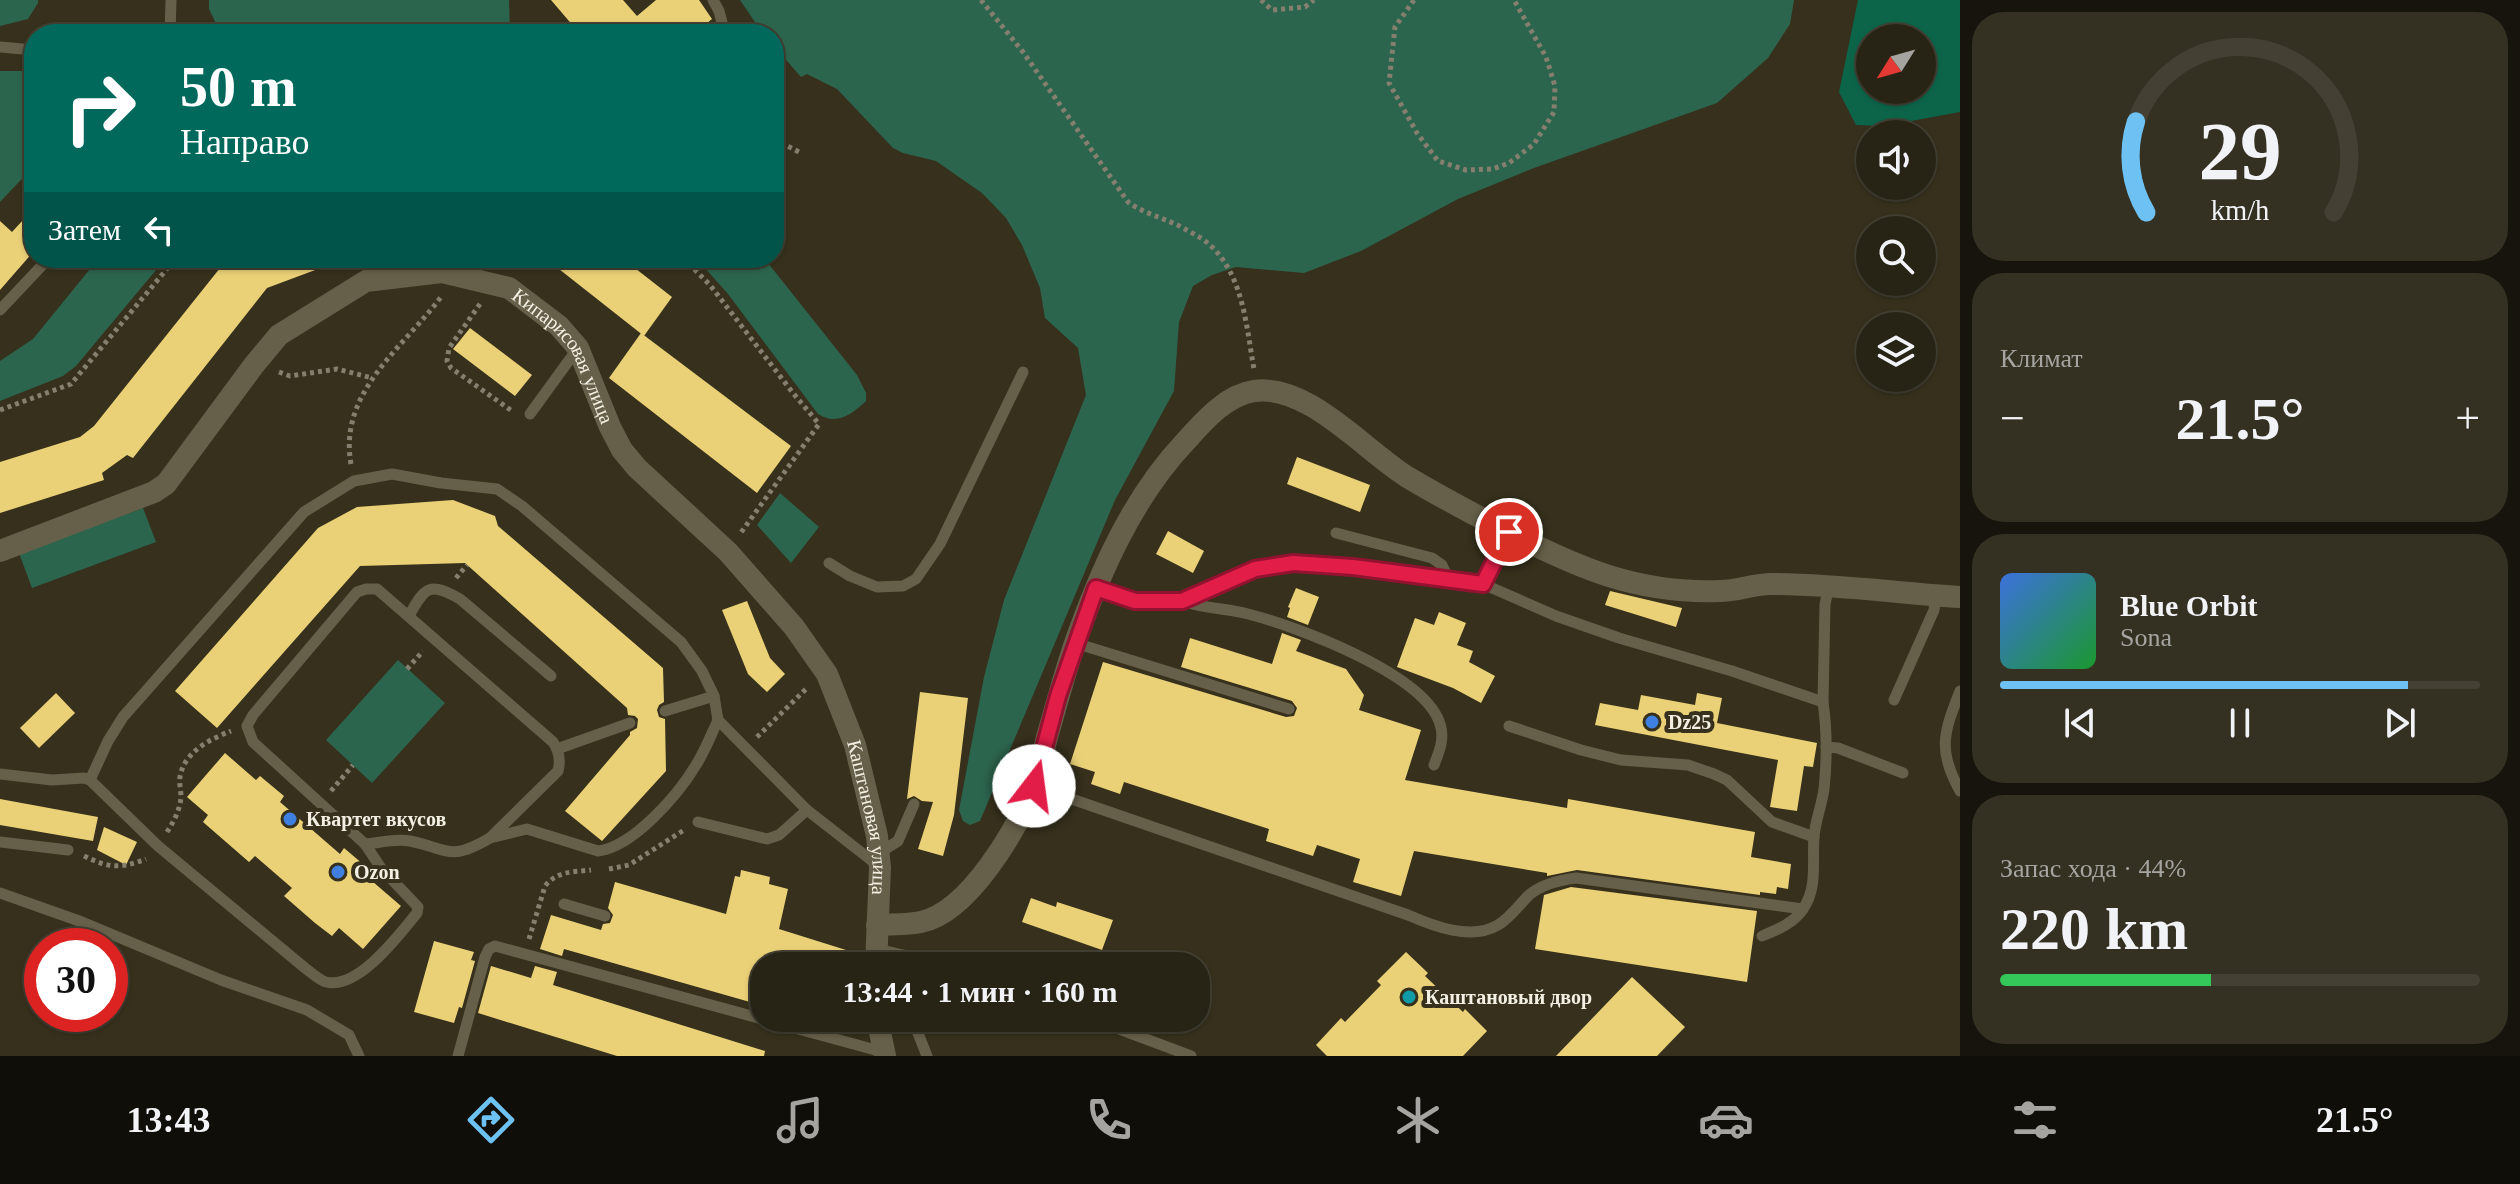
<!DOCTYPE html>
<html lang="ru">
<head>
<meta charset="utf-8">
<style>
	body { margin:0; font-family:"Times New Roman",serif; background:#343022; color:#f1f3f6; height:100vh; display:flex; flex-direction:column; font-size:30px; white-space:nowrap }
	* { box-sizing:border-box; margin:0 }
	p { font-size:26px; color:#a5a4a0 }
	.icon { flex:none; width:44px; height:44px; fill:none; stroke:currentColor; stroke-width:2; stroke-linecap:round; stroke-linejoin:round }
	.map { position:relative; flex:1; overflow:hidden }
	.side { display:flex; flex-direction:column; gap:12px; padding:12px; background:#16140c; width:560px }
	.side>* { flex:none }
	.hud { position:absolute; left:24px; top:24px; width:760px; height:244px; border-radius:32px; box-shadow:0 2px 6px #0004,0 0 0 2px #444134; background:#00695c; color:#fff; overflow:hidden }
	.needle { width:52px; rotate:233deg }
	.buttons { position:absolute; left:1856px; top:24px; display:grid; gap:16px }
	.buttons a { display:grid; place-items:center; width:80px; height:80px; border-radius:50%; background:#282415; box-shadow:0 2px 6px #0004,0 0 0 2px #444134; font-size:40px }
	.speed { position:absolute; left:24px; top:928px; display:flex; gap:16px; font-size:40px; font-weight:700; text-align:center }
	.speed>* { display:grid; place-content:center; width:104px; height:104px; border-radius:50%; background:#282415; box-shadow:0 2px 6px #0004,0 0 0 2px #444134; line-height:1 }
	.speed .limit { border:12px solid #d22; background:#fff; color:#111 }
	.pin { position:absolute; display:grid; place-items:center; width:68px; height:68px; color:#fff; margin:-34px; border:4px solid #fff; border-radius:50%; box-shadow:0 2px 8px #0007 }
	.me { position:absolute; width:88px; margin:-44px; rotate:15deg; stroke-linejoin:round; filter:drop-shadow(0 0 6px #0008) }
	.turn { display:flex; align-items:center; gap:28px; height:168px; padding:0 24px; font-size:36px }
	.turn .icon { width:104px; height:104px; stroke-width:2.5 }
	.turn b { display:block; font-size:56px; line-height:68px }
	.then { display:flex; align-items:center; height:76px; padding:0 24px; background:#0003; gap:16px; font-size:30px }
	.big { font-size:60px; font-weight:700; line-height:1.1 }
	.side .widget { flex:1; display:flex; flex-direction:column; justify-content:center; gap:12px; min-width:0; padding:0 28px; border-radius:32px; background:#343022 }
	.side .dial { align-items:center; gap:0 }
	.dial svg { height:208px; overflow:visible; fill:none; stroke:#444134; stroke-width:7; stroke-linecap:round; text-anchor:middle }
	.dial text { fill:#f1f3f6; stroke:none }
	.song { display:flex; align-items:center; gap:24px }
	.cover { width:96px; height:96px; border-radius:12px; background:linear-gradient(135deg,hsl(220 70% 55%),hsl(130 70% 35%)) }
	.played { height:8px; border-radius:4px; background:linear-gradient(90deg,#6dc2f3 85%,#444134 85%) }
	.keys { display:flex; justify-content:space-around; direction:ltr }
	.heat { display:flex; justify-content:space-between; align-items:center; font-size:44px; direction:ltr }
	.charge { height:12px; border-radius:6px; background:linear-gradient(90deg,#34c759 44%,#444134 0) }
	.trip { position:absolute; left:750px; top:952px; width:460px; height:80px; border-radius:32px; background:#282415; box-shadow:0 2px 6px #0004,0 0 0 2px #444134; font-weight:700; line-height:80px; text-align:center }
	.dock { display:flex; height:128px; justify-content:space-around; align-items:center; background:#100e08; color:#a5a4a0 }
	.dock .icon { width:56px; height:56px }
	.dock .active { color:#6dc2f3 }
	.dock b { font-size:36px; color:#f1f3f6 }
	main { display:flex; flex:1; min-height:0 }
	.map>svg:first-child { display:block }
	.green { fill:#2c654e }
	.forest { fill:#0d6549; fill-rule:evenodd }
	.building { fill:#ead177 }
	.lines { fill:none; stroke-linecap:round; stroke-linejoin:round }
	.path { stroke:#847f6e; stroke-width:5; stroke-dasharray:4 4; stroke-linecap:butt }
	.lane { stroke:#66604a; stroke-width:11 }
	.street { stroke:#66604a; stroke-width:22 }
	.route-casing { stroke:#92132f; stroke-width:20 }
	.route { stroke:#e11d48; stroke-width:14 }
	.shop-dot { fill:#3f7fe0; stroke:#36301c; stroke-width:3 }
	.culture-dot { fill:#0f9aa8; stroke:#36301c; stroke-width:3 }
	.labels { text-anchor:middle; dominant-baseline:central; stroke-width:8; stroke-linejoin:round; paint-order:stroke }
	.street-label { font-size:20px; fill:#f3f0e3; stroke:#36301c }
	.poi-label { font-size:20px; font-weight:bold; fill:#f3f0e3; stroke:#36301c; text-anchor:start }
</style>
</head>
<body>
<main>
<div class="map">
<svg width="1960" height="1056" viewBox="0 0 1960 1056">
	<rect width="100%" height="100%" fill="#36301c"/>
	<g class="green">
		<path d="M0,0h38v3l-10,16 -28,7z"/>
		<path d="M209,0h300l1,34h-289l-12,-25z"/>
		<path d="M740,0h1054l-4,24 -22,34 -51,45 -183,65 -76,31 -97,52 -57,22 -68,-6 -24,8 -19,11 -14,36 -5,69 -59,109 -135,321 -10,4 -7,-4 -4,-11 25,-133 20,-77 82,-205 -8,-47 -33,-30 -5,-30 -18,-43 -16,-27 -24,-25 -46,-32 -33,-8 -10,-5 -56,-59 -30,-15 -6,3 -27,-31v-12h-11z"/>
		<path d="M0,71h34v95l-34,36z"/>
		<path d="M99,258h67l-90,108 -13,10 -63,25v-40l33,-22z"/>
		<path d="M696,258h68l93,117 9,18v8c-14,13 -29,25 -48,13l-90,-120z"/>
		<path d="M780,493l39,34 -28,36 -34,-38z"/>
		<path d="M143,508l13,34 -124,46 -13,-35z"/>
		<path d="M398,660l47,43 -73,80 -46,-43z"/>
	</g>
	<path class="forest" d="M1858,0h102v112l-76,14 -28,-1 -17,-33zM1870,38h52v52h-52z"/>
	<g class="building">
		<path d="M551,0h72l14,16 19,-16h43l13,19 -18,15h-114z"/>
		<path d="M34,208v43l-34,39v-69l12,11z"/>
		<path d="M228,258h113l1,2 -75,28 -134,170 -6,-3 -25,18 2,7 -104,33v-51l80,-25 14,-11z"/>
		<path d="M545,258h77l50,39 -28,39z"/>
		<path d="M470,328l62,47 -17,21 -62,-47z"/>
		<path d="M641,333l150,113 -34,47 -148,-115z"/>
		<path d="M1297,457l73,28 -10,27 -73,-28z"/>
		<path d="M453,500l42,16 3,10 165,142 1,34 -5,3 -2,5 2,7 6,2 1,52 -64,70 -37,-30 65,-76v-3l7,-4 1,-9 -3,-3 -7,-1 -1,-7 -162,-145 -105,3 -143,162 -42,-37 143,-163 39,-21z"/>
		<path d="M1168,531l36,20 -11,22 -37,-19z"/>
		<path d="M1296,588l23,9 -11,28 -21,-8 3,-9 -2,-1z"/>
		<path d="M1610,591l72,17 -6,19 -71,-22z"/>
		<path d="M747,601l23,57 15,16 -18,18 -19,-18 -26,-64z"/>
		<path d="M1439,612l27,11 -9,22 16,6 -4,11 26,14 -14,27 -28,-15 -56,-21 18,-49 19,7z"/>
		<path d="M1282,633l19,7 -5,11 50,18 18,26 -5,15 62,20 -16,50 162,28 1,-9 187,33 -4,25 40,7 -3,25 -11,-2 -1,7 -16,-2v3l-183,-25 -30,6v-3l-133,-22 -13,45 -48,-14 7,-23 -43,-14 -4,11 -47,-15 3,-12 -145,-47 -4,12 -29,-10 4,-12 -25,-8 33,-102 183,55 8,-1 3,-8 -5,-7 -111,-34 9,-29 82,26z"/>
		<path d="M920,692l48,6 -14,117 -11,41 -25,-7 15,-47 -11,-1 -8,-5 -7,3z"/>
		<path d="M56,693l19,20 -36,35 -19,-20z"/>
		<path d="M1697,693l25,5 -5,25 100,20 -4,24 -9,-1 -7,45 -27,-4 8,-47 -183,-35 5,-22 38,7 3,-15 54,10z"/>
		<path d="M225,753l31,27 4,-4 24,20 -4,6 60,52 4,-6 26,22 -5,5 36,31 -38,43 -24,-21 -7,8 -17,-13 -31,-27 8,-8 -37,-32 -6,6 -46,-40 5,-7 -21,-18z"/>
		<path d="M0,799l98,18 -5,24 -93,-16z"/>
		<path d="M104,827l33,15 -11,23 -29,-15z"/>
		<path d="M741,870l29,7 -1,7 19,5 -9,40 83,26v11h-98v40l-200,-57 -2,7 -22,-7 11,-34 50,15 2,-6 7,-1 3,-8 -5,-7 7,-26 111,32 9,-38 5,1z"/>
		<path d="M1571,887l186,24 -10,71 -212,-33 9,-54z"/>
		<path d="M1031,898l25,9 1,-5 56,18 -11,30 -80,-28z"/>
		<path d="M434,941l40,11 -3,8 4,1 -13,47 -3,-1 -5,16 -40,-11z"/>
		<path d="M1406,952l22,21 -3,3 38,36 2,-3 22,22 -24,25h-136l-11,-11 25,-27 4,4 36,-37 -4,-4z"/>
		<path d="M491,966l40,12 4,-12 22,6 -4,13 212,66 -1,5h-147l-139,-43z"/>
		<path d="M1632,977l53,50 -28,29h-101z"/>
	</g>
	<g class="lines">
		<g class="path">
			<path d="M981,0l42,52 105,150c16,12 37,16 55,26 9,5 19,10 26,16 35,32 37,82 45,125"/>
			<path d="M1261,0l11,10 33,-3 9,-7"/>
			<path d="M1414,0l-19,27 -6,56 28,50 21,28 28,9 27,-1 16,-6 25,-19 20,-32 1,-26 -9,-29 -32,-57"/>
			<path d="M774,139l25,13"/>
			<path d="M683,258l27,27 83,108 26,31 -79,110"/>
			<path d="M480,304l-31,44 -2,13 4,7 61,43"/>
			<path d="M279,372l11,4 47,-7 35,9"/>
			<path d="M0,410l71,-26 105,-126"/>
			<path d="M351,464c-13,-72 52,-116 90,-167"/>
			<path d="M456,578l11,-13"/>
			<path d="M407,669l16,-18"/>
			<path d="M757,737l50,-49"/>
			<path d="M331,791l22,-26"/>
			<path d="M167,832c7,-11 13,-22 14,-35 0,-7 -2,-13 -1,-20 4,-25 30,-38 51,-46"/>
			<path d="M84,856c25,12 36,13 62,3"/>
			<path d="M609,869l20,-4 55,-35"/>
			<path d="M529,939l16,-53c12,-15 28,-14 46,-16"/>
		</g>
		<g class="lane">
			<path d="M713,0l6,11 6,23"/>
			<path d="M170,34l1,-34"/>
			<path d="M0,47l34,3"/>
			<path d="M0,310l49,-52"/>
			<path d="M530,414l48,-66"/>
			<path d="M1336,533l96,25 10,7 6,13"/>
			<path d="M829,563l21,13 27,11 26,-1 13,-7 24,-35 83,-172"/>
			<path d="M1483,584l26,-52"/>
			<path d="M1096,588l39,13h47l73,-32 38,-6 60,4 130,17 73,32 63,22 113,33 91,31c4,28 4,58 1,87 -2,16 -9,32 -10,48 -2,25 4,50 -11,72 -9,14 -26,21 -41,27"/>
			<path d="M1182,601c24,8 43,7 66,13 48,12 177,60 192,110 5,15 -1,28 -6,41"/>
			<path d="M409,616c16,-30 21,-34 51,-17l91,77"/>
			<path d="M1075,643l214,66"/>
			<path d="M1960,691c-16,41 -23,59 0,100"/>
			<path d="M1894,700l40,-90 2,-15"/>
			<path d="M1823,702l2,-98 4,-18"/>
			<path d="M665,711l49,-15 4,24"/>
			<path d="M1509,726l72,24 40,10 67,5 26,9 13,6 45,42 42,15"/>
			<path d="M1826,747l12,1 65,25"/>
			<path d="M557,749l73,-26"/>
			<path d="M0,774l52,6 32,-2 6,2 68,66 147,122c6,4 14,12 21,14 32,8 73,-47 91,-69l1,-6 -37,-39 -16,-24 -112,-102 -6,-16 6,-11 104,-123 9,-3h11l176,153c6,9 8,18 5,29l-68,67 37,-9 71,22c35,-4 80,-56 98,-86 9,-14 15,-30 22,-45l89,90 73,57"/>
			<path d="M90,780l18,-39 15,-24 181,-205 50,-31 38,-7 49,9 56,6 25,17 159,136 21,29 12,25"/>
			<path d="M1034,786l374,129c25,11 63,26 90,10 12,-7 21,-20 31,-30 13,-11 31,-15 47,-17l227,31"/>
			<path d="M698,822l69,17 12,-4 28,-25"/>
			<path d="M0,842l68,8"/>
			<path d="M365,844c14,-1 31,-6 45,-3 39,8 39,21 80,-3"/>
			<path d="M879,853l19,-12 16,-37"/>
			<path d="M0,893l82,29 139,58 86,30 42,25 10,21"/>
			<path d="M564,904l41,12"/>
			<path d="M877,949l75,17"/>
			<path d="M912,1018l15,38"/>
			<path d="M1090,1018l101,38"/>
			<path d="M458,1056l27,-99 4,-8 6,-3 388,106"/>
		</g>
		<g class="street">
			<path id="s1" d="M0,551l154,-59 12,-8 88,-119 25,-30 87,-54 76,-9 67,16 50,38 19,22 32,79 12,23 15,18 91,84 66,75 33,47 28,71 22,91 3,32 -4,98"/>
			<path d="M877,925c14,-1 30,0 44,-3 48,-10 96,-93 113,-136 6,-16 9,-33 13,-49 9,-31 17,-61 27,-91 25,-72 58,-148 111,-204 18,-20 41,-47 69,-51 54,-8 112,61 155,87 32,19 64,36 97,53 72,37 131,63 214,60 17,0 34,-7 51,-7 63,0 126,9 189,13"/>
			<path d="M877,1018l8,38"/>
		</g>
	</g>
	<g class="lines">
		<defs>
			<path id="route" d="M1034,786l24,-90 38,-108 39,13h47l73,-32 38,-6 60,4 130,17 26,-52"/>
		</defs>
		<use href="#route" class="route-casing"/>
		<use href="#route" class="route"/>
	</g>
	<g class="shop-dot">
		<circle cx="1652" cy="722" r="8"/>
		<circle cx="290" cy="819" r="8"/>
		<circle cx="338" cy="872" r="8"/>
	</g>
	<circle class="culture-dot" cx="1409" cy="997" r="8"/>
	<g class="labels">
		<g class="street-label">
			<text stroke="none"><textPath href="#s1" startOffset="704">Кипарисовая улица</textPath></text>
			<text stroke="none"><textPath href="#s1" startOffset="1272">Каштановая улица</textPath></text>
		</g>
		<g class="poi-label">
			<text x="1668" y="722">Dz25</text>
			<text x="306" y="819">Квартет вкусов</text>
			<text x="354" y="872">Ozon</text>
			<text x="1425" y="997">Каштановый двор</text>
		</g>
	</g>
</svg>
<div class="buttons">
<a><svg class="needle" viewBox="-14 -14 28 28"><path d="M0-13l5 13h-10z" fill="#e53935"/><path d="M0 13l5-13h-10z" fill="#a5a4a0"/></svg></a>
<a><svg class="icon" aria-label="sound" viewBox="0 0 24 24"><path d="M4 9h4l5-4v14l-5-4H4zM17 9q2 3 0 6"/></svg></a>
<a><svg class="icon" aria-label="search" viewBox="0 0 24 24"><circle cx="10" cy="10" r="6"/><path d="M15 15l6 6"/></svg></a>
<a><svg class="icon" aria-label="layers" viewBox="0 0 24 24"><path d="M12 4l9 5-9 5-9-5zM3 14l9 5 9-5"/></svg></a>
</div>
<div class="speed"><div class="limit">30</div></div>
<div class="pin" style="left:1509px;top:532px;background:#d93025"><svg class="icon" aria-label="arrive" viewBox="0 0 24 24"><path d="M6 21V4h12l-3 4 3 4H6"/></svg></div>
<svg class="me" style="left:1034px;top:786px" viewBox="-20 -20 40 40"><circle r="19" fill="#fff"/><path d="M0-13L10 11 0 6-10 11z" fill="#e11d48"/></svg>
<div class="trip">13:44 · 1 мин · 160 m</div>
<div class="hud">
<div class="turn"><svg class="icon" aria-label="right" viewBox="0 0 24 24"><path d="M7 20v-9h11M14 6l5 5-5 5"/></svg><div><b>50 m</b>Направо</div></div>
<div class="then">Затем<svg class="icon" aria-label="left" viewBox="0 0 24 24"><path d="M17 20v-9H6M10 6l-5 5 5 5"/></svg></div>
</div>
</div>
<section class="side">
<div class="widget dial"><svg viewBox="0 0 100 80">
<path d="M14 69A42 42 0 1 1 86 69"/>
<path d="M14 69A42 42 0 0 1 10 34" stroke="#6dc2f3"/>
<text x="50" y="56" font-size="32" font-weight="700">29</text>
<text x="50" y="72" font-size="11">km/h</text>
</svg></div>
<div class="widget"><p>Климат</p>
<div class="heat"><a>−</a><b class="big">21.5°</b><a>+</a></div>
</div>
<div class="widget">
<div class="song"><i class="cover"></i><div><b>Blue Orbit</b><p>Sona</p></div></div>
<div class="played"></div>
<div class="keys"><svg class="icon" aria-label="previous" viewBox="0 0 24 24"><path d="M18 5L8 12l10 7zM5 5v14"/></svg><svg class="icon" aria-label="pause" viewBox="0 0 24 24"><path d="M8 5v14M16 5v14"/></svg><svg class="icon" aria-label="next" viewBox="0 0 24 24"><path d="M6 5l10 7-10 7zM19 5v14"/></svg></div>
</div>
<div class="widget"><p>Запас хода · 44%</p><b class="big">220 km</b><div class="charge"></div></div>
</section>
</main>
<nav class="dock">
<b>13:43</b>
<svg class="icon active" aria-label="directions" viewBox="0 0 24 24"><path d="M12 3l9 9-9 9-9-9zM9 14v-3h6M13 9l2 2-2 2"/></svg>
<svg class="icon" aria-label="music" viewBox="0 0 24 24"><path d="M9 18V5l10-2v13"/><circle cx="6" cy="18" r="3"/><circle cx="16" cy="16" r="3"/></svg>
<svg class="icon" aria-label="phone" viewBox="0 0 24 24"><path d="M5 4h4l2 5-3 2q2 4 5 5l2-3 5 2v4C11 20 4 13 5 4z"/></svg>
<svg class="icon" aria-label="climate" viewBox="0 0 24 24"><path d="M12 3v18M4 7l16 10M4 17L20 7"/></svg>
<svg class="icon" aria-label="car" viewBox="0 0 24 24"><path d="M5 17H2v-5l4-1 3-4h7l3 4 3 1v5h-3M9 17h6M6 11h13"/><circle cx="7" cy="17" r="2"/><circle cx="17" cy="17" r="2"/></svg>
<svg class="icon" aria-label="filters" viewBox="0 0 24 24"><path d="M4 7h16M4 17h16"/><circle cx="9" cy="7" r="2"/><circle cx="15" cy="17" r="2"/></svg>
<b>21.5°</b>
</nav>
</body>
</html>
